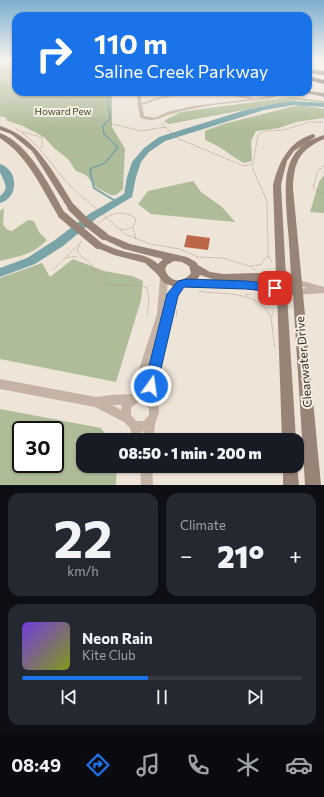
<!DOCTYPE html>
<html lang="en">
<head>
<meta charset="utf-8">
<style>
	body { margin:0; font-family:Commissioner,sans-serif; background:#242831; color:#f1f3f6; height:100vh; display:flex; flex-direction:column; font-size:15px; white-space:nowrap }
	* { box-sizing:border-box; margin:0 }
	p { font-size:13px; color:#9ea1a6 }
	.icon { flex:none; width:22px; height:22px; fill:none; stroke:currentColor; stroke-width:2; stroke-linecap:round; stroke-linejoin:round }
	.map { position:relative; height:485px; overflow:hidden }
	.sheet { display:flex; flex-direction:column; gap:8px; padding:8px; background:#0d0f14; flex:1 }
	.sheet>* { flex:none }
	.hud { position:absolute; left:12px; top:12px; width:300px; height:84px; border-radius:12px; box-shadow:0 1px 3px #0004; background:#1a73e8; color:#fff; overflow:hidden }
	.speed { position:absolute; left:12px; top:421px; display:flex; gap:8px; font-size:20px; font-weight:700; text-align:center }
	.speed>* { display:grid; place-content:center; width:52px; height:52px; border-radius:50%; background:#171b24; box-shadow:0 1px 3px #0004; line-height:1 }
	.speed .limit { border:2px solid #111; border-radius:6px; background:#fff; color:#111 }
	.pin { position:absolute; display:grid; place-items:center; width:34px; height:34px; color:#fff; margin:-17px; border-radius:8px; box-shadow:0 2px 6px #0006 }
	.me { position:absolute; width:44px; margin:-22px; rotate:14deg; stroke-linejoin:round; filter:drop-shadow(0 0 3px #0008) }
	.turn { display:flex; align-items:center; gap:14px; height:84px; padding:0 16px; font-size:18px }
	.turn .icon { width:52px; height:52px; stroke-width:2.5 }
	.turn b { display:block; font-size:28px; line-height:34px }
	.big { font-size:30px; font-weight:800; line-height:1.1 }
	.sheet .widget { flex:1; display:flex; flex-direction:column; justify-content:center; gap:6px; min-width:0; padding:0 14px; border-radius:12px; background:#242831 }
	.sheet .dial { align-items:center; gap:0 }
	.dial b { font-size:52px; line-height:1 }
	.song { display:flex; align-items:center; gap:12px }
	.cover { width:48px; height:48px; border-radius:6px; background:linear-gradient(135deg,hsl(260 70% 55%),hsl(70 70% 35%)) }
	.played { height:4px; border-radius:2px; background:linear-gradient(90deg,#1a73e8 45%,#363941 45%) }
	.keys { display:flex; justify-content:space-around; direction:ltr }
	.heat { display:flex; justify-content:space-between; align-items:center; font-size:22px; direction:ltr }
	.sheet .tiles { flex:1; display:grid; gap:8px; grid-template-columns:1fr 1fr }
	.widget:last-child { grid-column:span 2 }
	.trip { position:absolute; left:76px; top:433px; width:228px; height:40px; border-radius:12px; background:#171b24; box-shadow:0 1px 3px #0004; font-weight:800; line-height:40px; text-align:center }
	.tabs { display:flex; height:64px; justify-content:space-around; align-items:center; background:#090b0e; color:#9ea1a6 }
	.tabs .icon { width:28px; height:28px }
	.tabs .current { color:#1a73e8 }
	.tabs b { font-size:18px; color:#f1f3f6 }
	.map>svg:first-child { display:block }
	.green { fill:#afbc99; fill-rule:evenodd }
	.lines { fill:none; stroke-linecap:round; stroke-linejoin:round }
	.stream-far2 { stroke:#79a5a9; stroke-width:1 }
	.stream-far1 { stroke:#79a5a9; stroke-width:1.5 }
	.stream { stroke:#79a5a9; stroke-width:2 }
	.river { fill:#79a5a9; fill-rule:evenodd }
	.building { fill:#bc6848 }
	.path { stroke:#b09f90; stroke-width:1; stroke-dasharray:1 1; stroke-linecap:butt }
	.lane { stroke:#c5b4a5; stroke-width:2 }
	.street { fill:#c5b4a5; fill-rule:evenodd }
	.secondary { fill:#988477; fill-rule:evenodd }
	.highway { fill:#52443d; fill-rule:evenodd }
	.path-bridge { stroke:#b09f90; stroke-width:1; stroke-dasharray:1 1; stroke-linecap:butt }
	.secondary-bridge { stroke:#988477; stroke-width:8 }
	.route { fill:#1a73e8; stroke:#114b97 }
	.labels { text-anchor:middle; dominant-baseline:central; stroke-width:4; stroke-linejoin:round; paint-order:stroke }
	.far-park-label { font-size:10px; fill:#404d2c; stroke:#f7eee3 }
	.street-label { font-size:12px; fill:#312a26; stroke:#f7eee3 }
</style>
</head>
<body>
<div class="map">
<svg width="324" height="485" viewBox="0 0 324 485">
	<rect width="100%" height="100%" fill="#eee4d8"/>
	<g class="green">
		<path d="M9,61h7v31h93l3,2v33l13,22 -2,40 -7,6h-5l-14,-7 -11,-13 -10,-4 -8,-12 -14,-11 -10,-11 -21,-11 -17,-6 1,-2 -7,-2v-52z"/>
		<path d="M292,97l32,4v2l-27,-3 -128,24 -5,-3 17,-9 13,-2z"/>
		<path d="M302,105l22,4v9l-28,4 -17,6 -23,3 -5,10 1,20 -8,2c-15,-8 -23,-17 -39,-23v-9l18,-7 67,-17z"/>
		<path d="M324,175v38l-14,-1 9,-30z"/>
		<path d="M193,181l8,11 21,15 13,15 -84,-8 -13,-10 10,-13z"/>
		<path d="M4,208l-1,17 5,5 4,1 16,-11 6,1 5,11 8,8c-15,15 -27,16 -47,21v-50z"/>
		<path d="M73,259l31,12 28,5 11,5 -2,19 -25,82 -116,-23v-81l42,-15 8,14z"/>
		<path d="M0,409l101,19 9,12h-27v26h34l-1,19h-116zM21,430h34v34h-34z"/>
	</g>
	<g class="lines">
		<path class="stream-far2" d="M102,92l5,4 2,14"/>
		<path class="stream-far1" d="M91,172l-1,-3 15,-6 13,-16 -14,-13 -1,-8 7,-7 -1,-10"/>
		<path class="stream" d="M90,171l4,17 23,14"/>
		<g class="river">
			<path d="M294,101l30,2v4l-30,-2 -30,5 -99,31 -16,11 -8,10 -5,15 -4,20 -35,21 -34,28 -28,18 -35,13v-9l27,-10 28,-18 34,-26 35,-20 3,-17 5,-15 12,-14 15,-11 86,-27 34,-7z"/>
			<path d="M0,164c19,6 19,34 0,39v-7c11,-8 3,-15 0,-24 0,-3 0,-5 0,-8z"/>
		</g>
	</g>
	<path class="building" d="M187,235l23,3 -2,12 -24,-3z"/>
	<g class="lines">
		<g class="path">
			<path d="M0,87l16,2"/>
			<path d="M5,88l11,-4"/>
			<path d="M279,92l23,3"/>
			<path d="M59,95l2,-3"/>
			<path d="M76,107l13,11 52,13 24,-4 -5,-5"/>
			<path d="M165,127l14,12 65,27 9,-2 5,-29 6,-4 20,-1 25,-8h15"/>
			<path d="M16,129c29,18 42,50 69,70"/>
			<path d="M23,132l18,5"/>
			<path d="M42,148v-11l2,-3 20,-15 12,-12 -8,-8 -19,-7"/>
			<path d="M324,165l-6,6 -5,17 11,7"/>
			<path d="M99,223c11,-10 23,-14 36,-5l1,4c-4,7 -9,8 -17,7"/>
			<path d="M112,223l13,11 25,10 30,5 18,8 25,1 26,8 7,4"/>
			<path d="M133,227l3,12"/>
			<path d="M81,241l-4,9c3,7 8,8 13,13 5,4 5,12 9,16 13,13 33,1 48,9l2,14 -2,14"/>
			<path d="M268,256l4,6"/>
			<path d="M66,258l12,-2"/>
			<path d="M250,266l10,-1 8,-10 -1,-54 -14,-31v-5"/>
			<path d="M53,270l25,-25"/>
			<path d="M198,291c22,4 59,-1 71,23 4,8 4,25 6,34"/>
			<path d="M245,295l7,-1"/>
			<path d="M266,295l6,3 2,4"/>
			<path d="M176,317l1,-7"/>
			<path d="M271,317l3,-6"/>
		</g>
		<path class="lane" d="M0,78l3,-1"/>
		<g class="street">
			<path d="M136,92h4l2,11c19,-7 37,-11 58,-11l-38,6 -20,7 2,11 11,2 12,-6 26,-6 57,-7 -39,-7h10l30,5h1l1,2 19,-4 1,-3h4l-2,5 -6,2c-32,4 -66,5 -97,15 -12,3 -20,10 -32,3l-2,-11 -1,-1 1,-1z"/>
			<path d="M164,276l3,1 1,2 -2,27c2,-8 7,-27 18,-24l1,2 -9,14 -19,80 -2,22 4,8v5l-4,11 -2,16h-20l-3,-12 -6,-6 -29,-15 -95,-18v-10l96,18 15,-2 22,-1 1,-9 23,-71 3,-35 1,-2zM155,350l-8,28 -1,16 -3,-1 1,-8zM137,403h6l6,5v7l-5,6h-8l-5,-6v-7zM112,405h10l-1,5zM144,431l-1,7 -2,-6z"/>
			<path d="M295,279l29,8v6l-28,2 -3,-1 -1,-2 1,-2 14,-2 -15,-4 -1,-2 1,-2z"/>
			<path d="M140,466h12l1,19h-12z"/>
		</g>
		<g class="secondary">
			<path d="M308,91l16,2v4l-22,-5z"/>
			<path d="M0,126c38,11 56,52 76,82l-1,2h-6l-37,-59 -21,-17 -11,-4z"/>
			<path d="M0,133c30,11 51,56 66,82l-1,2h-6c-18,-29 -30,-60 -59,-79z"/>
			<path d="M313,134l2,1v2l-21,14 -7,10 -4,15 -2,9 5,92 5,1c-1,-20 -2,-40 -4,-59 -2,-37 -7,-71 37,-84v4c-25,11 -30,23 -31,49l28,297h-16l-12,-190h-6l9,145h-14l-5,-147 -31,-4 -71,-2 -11,-4 -7,-9 -12,-11 -31,-8 -19,-8 -2,-2 5,-3c7,2 14,6 21,8 15,5 27,3 39,14l5,-5 -39,-10 -23,-11 -1,-2 4,-3 26,11 57,13 9,5 2,3 12,7 14,2 36,-1 16,2 -3,-90c6,-23 15,-43 40,-51zM174,261l8,1 7,4 2,7c-8,11 -22,10 -26,-4l2,-4zM200,275l15,5h-18zM238,281l39,2v2zM287,284l5,1v2h-5z"/>
			<path d="M297,465l2,20h-16v-19z"/>
		</g>
		<g class="highway">
			<path d="M308,69l16,2v4l-16,-2z"/>
			<path d="M308,76l16,4v4l-16,-4z"/>
		</g>
		<path class="path-bridge" d="M85,199l27,24"/>
		<g class="secondary-bridge">
			<path d="M72,208l14,14 18,14"/>
			<path d="M62,215l36,30"/>
		</g>
	</g>
	<linearGradient id="sky" x2="0" y2="1"><stop stop-color="#7baecf"/><stop offset="0.47" stop-color="#f7f3ed"/><stop offset="1" stop-color="#f7f3ed" stop-opacity="0"/></linearGradient>
	<rect width="324" height="129" fill="url(#sky)"/>
	<path class="route" d="M186,279l60,2 29,3 4,2 1,2 -1,3 -4,1 -29,-3 -62,-2 -6,9 -21,90 -2,4 -4,2 -5,-2 -2,-4 23,-92 11,-13z"/>
	<g class="labels">
		<g class="far-park-label">
			<text x="63" y="111">Howard Pew</text>
		</g>
		<g class="street-label">
			<text transform="translate(303 362) rotate(-95)">Clearwater Drive</text>
		</g>
	</g>
</svg>
<div class="speed"><div class="limit">30</div></div>
<div class="pin" style="left:275px;top:288px;background:#d93025"><svg class="icon" aria-label="arrive" viewBox="0 0 24 24"><path d="M6 21V4h12l-3 4 3 4H6"/></svg></div>
<svg class="me" style="left:151px;top:386px" viewBox="-20 -20 40 40"><circle r="17" fill="#1a73e8" stroke="#fff" stroke-width="3"/><path d="M0-11L8 9 0 5-8 9z" fill="#fff"/></svg>
<div class="trip">08:50 · 1 min · 200 m</div>
<div class="hud">
<div class="turn"><svg class="icon" aria-label="right" viewBox="0 0 24 24"><path d="M7 20v-9h11M14 6l5 5-5 5"/></svg><div><b>110 m</b>Saline Creek Parkway</div></div>
</div>
</div>
<section class="sheet">
<div class="tiles">
<div class="widget dial"><b>22</b><p>km/h</p></div>
<div class="widget"><p>Climate</p>
<div class="heat"><a>−</a><b class="big">21°</b><a>+</a></div>
</div>
<div class="widget">
<div class="song"><i class="cover"></i><div><b>Neon Rain</b><p>Kite Club</p></div></div>
<div class="played"></div>
<div class="keys"><svg class="icon" aria-label="previous" viewBox="0 0 24 24"><path d="M18 5L8 12l10 7zM5 5v14"/></svg><svg class="icon" aria-label="pause" viewBox="0 0 24 24"><path d="M8 5v14M16 5v14"/></svg><svg class="icon" aria-label="next" viewBox="0 0 24 24"><path d="M6 5l10 7-10 7zM19 5v14"/></svg></div>
</div>
</div>
</section>
<nav class="tabs">
<b>08:49</b>
<svg class="icon current" aria-label="directions" viewBox="0 0 24 24"><path d="M12 3l9 9-9 9-9-9zM9 14v-3h6M13 9l2 2-2 2"/></svg>
<svg class="icon" aria-label="music" viewBox="0 0 24 24"><path d="M9 18V5l10-2v13"/><circle cx="6" cy="18" r="3"/><circle cx="16" cy="16" r="3"/></svg>
<svg class="icon" aria-label="phone" viewBox="0 0 24 24"><path d="M5 4h4l2 5-3 2q2 4 5 5l2-3 5 2v4C11 20 4 13 5 4z"/></svg>
<svg class="icon" aria-label="climate" viewBox="0 0 24 24"><path d="M12 3v18M4 7l16 10M4 17L20 7"/></svg>
<svg class="icon" aria-label="car" viewBox="0 0 24 24"><path d="M5 17H2v-5l4-1 3-4h7l3 4 3 1v5h-3M9 17h6M6 11h13"/><circle cx="7" cy="17" r="2"/><circle cx="17" cy="17" r="2"/></svg>
</nav>
</body>
</html>
